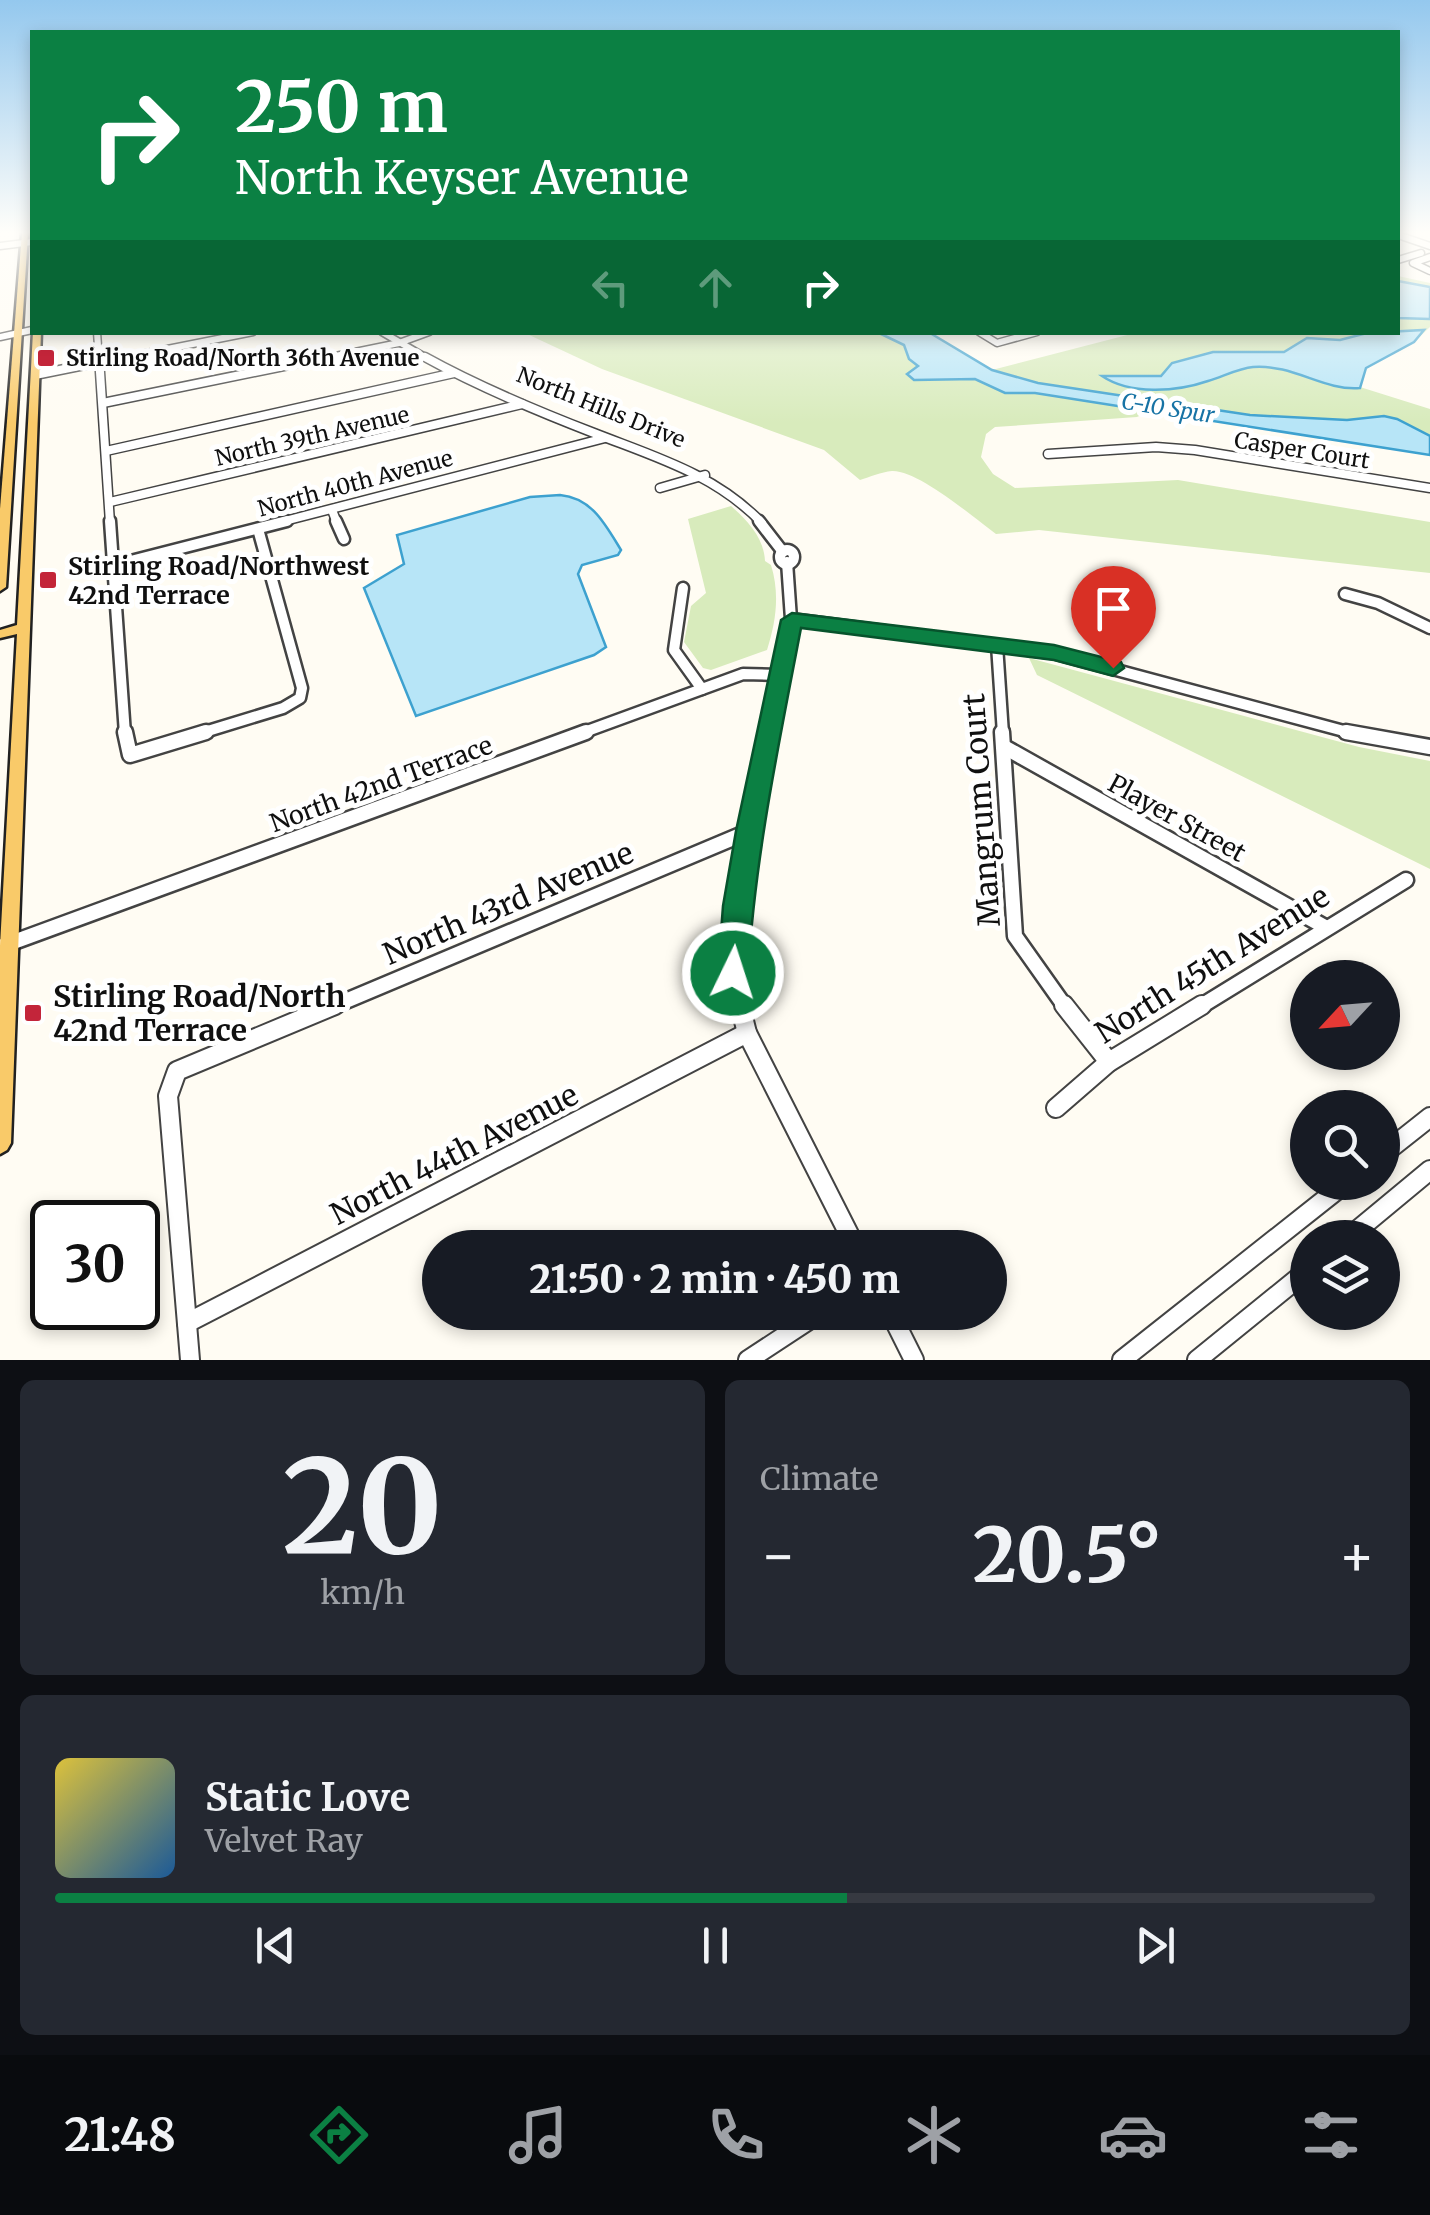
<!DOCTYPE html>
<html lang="en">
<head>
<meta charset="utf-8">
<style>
	body { margin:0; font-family:Merriweather,serif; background:#242831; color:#f1f3f6; height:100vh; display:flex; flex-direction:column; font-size:38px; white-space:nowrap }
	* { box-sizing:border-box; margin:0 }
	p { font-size:32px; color:#9ea1a6 }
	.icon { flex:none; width:55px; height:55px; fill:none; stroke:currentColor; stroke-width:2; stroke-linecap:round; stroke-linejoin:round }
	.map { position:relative; height:1360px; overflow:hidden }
	.panel { display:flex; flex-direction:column; gap:20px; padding:20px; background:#0d0f14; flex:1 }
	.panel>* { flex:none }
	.banner { position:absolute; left:30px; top:30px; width:1370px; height:305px; border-radius:0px; box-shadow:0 5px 15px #0003; background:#0b8043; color:#fff; overflow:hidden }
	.needle { width:65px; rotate:244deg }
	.fabs { position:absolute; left:1290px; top:960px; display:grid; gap:20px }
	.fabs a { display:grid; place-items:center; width:110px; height:110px; border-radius:50%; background:#171b24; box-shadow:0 5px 15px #0003; font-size:50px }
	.speed { position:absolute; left:30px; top:1200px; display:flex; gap:20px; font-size:50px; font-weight:700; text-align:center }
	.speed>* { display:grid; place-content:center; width:130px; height:130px; border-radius:50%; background:#171b24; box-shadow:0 5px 15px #0003; line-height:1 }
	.speed .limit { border:5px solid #111; border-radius:15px; background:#fff; color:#111 }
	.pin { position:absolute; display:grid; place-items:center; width:85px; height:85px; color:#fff; margin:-102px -42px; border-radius:50% 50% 50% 0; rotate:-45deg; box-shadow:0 0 10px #0007 }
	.pin .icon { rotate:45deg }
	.me { position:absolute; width:110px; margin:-55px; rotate:4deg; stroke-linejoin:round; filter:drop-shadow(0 0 8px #0008) }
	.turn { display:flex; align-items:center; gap:35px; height:210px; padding:0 40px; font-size:45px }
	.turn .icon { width:130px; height:130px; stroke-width:2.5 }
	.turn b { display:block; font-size:70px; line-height:85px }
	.lanes { display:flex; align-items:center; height:95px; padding:0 40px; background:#0003; justify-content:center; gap:50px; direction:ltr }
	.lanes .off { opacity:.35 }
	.big { font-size:75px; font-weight:800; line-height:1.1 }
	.panel .widget { flex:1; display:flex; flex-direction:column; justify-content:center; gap:15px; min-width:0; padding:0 35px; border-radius:15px; background:#242831 }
	.panel .dial { align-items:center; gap:0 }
	.dial b { font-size:130px; line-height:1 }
	.song { display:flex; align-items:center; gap:30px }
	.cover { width:120px; height:120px; border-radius:15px; background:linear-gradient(135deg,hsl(50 70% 55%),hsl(210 70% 35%)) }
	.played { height:10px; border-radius:5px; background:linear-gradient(90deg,#0b8043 60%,#363941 60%) }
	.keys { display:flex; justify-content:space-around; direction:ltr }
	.heat { display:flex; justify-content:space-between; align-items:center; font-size:55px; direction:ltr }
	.panel .tiles { flex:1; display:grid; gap:20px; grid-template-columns:1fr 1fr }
	.widget:last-child { grid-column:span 2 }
	.trip { position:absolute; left:422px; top:1230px; width:585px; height:100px; border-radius:50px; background:#171b24; box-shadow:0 5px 15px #0003; font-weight:800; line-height:100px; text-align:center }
	.tabs { display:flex; height:160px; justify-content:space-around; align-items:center; background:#090b0e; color:#9ea1a6 }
	.tabs .icon { width:70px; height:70px }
	.tabs .current { color:#0b8043 }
	.tabs b { font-size:45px; color:#f1f3f6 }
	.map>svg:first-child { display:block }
	.green { fill:#d8ebbc }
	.water { fill:#b7e5f7; stroke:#3da1cf; stroke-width:2.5 }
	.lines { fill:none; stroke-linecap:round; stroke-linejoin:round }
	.minor-far4-casing { stroke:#434343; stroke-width:9 }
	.minor-far3-casing { stroke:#434343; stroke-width:11 }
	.minor-far2-casing { stroke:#434343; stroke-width:15 }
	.minor-far1-casing { stroke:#434343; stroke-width:19 }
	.minor-casing { stroke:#434343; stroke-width:22 }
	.major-casing { stroke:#212121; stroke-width:5 }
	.minor-far4 { stroke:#fff; stroke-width:6 }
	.minor-far3 { stroke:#fff; stroke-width:8 }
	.minor-far2 { stroke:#fff; stroke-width:10 }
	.minor-far1 { stroke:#fff; stroke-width:14 }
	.minor { stroke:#fff; stroke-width:18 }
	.major { fill:#f9ca69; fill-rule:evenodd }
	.route { fill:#0b8043; stroke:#07532c; stroke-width:2.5 }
	.poi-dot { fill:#c3253a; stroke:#fff; stroke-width:4 }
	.labels { text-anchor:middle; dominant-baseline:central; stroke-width:10; stroke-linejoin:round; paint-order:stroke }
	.far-poi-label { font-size:22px; font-weight:bold; fill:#101010; stroke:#fff; text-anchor:start }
	.far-street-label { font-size:22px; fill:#101010; stroke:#fff }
	.far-water-label { font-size:22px; font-style:italic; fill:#1773a5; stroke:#fff }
	.poi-label { font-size:25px; font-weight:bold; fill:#101010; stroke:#fff; text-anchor:start }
	.street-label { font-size:25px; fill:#101010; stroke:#fff }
	.near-street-label { font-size:30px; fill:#101010; stroke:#fff }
	.near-poi-label { font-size:30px; font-weight:bold; fill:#101010; stroke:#fff; text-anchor:start }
</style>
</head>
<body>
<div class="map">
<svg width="1430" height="1360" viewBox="0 0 1430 1360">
	<rect width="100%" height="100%" fill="#fffcf3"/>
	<g class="green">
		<path d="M1398,276l32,7v44l-16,15 -48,26 -6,19 70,22v27l-33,-17 -13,-3 -37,4 -199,-8 -11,5 -142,10 -9,7 -5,23 12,17 22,14 163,-8 252,42v51l-391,-43 -43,4c-23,-17 -78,-64 -104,-63 -11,1 -22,6 -32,9l-36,-30 -222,-81 -77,-36h353l26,12 5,14 9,7 -10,8 6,6 61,-1 17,-9 143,-37 263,-1z"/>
		<path d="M731,506c17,15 33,32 34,55l6,4c9,29 5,57 -4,85l-56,20 -8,-2 -19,-26 7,-36 15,-13 -18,-74z"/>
		<path d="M1029,658l330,89 71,14v108l-393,-194z"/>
	</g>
	<g class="water">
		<path d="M1398,281l32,6v32l-32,-1z"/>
		<path d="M1424,330l-10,12 -48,26 -6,20c-37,3 -66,-24 -107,-21 -14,1 -31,10 -45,14 -32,11 -78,14 -106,-5h59l11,-13 41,-11h71l23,-14 33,2 27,-7z"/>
		<path d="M879,333h51l62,37 46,13 212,32 97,5 37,-4 13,3 33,17v19l-395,-62h-30l-30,-14 -61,1 -7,-6 11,-8 -9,-7 -5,-14z"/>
		<path d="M560,495c32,3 45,29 61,55l-3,5 -36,10 -4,9 28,73 -12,8 -178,61 -52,-128 40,-24 -7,-29 133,-38z"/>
	</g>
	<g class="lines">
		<defs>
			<g id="minor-far4">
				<path d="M1398,235l32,11"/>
				<path d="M0,246l32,-4"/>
				<path d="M1430,257l-17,6 17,8"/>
				<path d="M1398,260l23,-7"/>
				<path d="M97,332l2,28"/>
				<path d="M382,332l48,28"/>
				<path d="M979,332l18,11 40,-11"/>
				<path d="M0,337l32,-7"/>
				<path d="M112,360l141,-28"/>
				<path d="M316,360l83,-17 30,-11"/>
			</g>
			<g id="minor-far3">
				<path d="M99,357l11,166"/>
				<path d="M425,357c54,30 112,54 169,76 61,24 121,41 168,90"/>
				<path d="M35,375l89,-18"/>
				<path d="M103,403l225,-46"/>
				<path d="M106,451l348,-78"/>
				<path d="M1048,454l108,-7 39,3 235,38"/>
				<path d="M660,488l45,-13"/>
				<path d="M110,502l412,-98"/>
				<path d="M332,510l5,13"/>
				<path d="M277,523l328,-85"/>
			</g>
			<g id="minor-far2">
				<path d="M110,521l15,213"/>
				<path d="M336,521l8,18"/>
				<path d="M759,521l24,31"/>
				<circle cx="787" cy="557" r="7"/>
				<path d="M115,565l172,-44"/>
				<path d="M683,588l-9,62 28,39"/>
				<path d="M1345,594l33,9 52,25"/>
				<path d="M791,619l262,34 302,81"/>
				<path d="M997,645l6,89"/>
				<path d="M198,734l85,-26 17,-10 2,-10 -44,-159"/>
				<path d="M579,734l164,-60 36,1"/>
				<path d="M769,734l22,-115 -4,-57"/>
			</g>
			<g id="minor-far1">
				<path d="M125,732l5,23 76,-23"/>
				<path d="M1002,732l13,204 51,72"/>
				<path d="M1346,732l84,15"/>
				<path d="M1006,748l319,179"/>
				<path d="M0,947l586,-215"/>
				<path d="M329,1008l421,-177"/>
				<path d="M741,1008c-20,-89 11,-189 28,-276"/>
				<path d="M1198,1008l208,-128"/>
			</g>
			<g id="minor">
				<path d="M740,1005l7,28 109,215"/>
				<path d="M1064,1005l45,57"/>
				<path d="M1056,1108l53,-46 93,-57"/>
				<path d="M1382,1155l48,-38"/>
				<path d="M1348,1238l82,-68"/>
				<path d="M890,1312l24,48"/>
				<path d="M187,1323l560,-290"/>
				<path d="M190,1360l-22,-264 9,-25 158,-66"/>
				<path d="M748,1360l73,-48"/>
				<path d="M1122,1360l225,-178"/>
				<path d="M1197,1360l111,-90"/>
			</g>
			<g id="major">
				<path d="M22,233h6l-22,354 -6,4v-82z"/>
				<path d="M33,332h8l-30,811 -4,7 -7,4v-208l17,-312 -17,4v-8l17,-5z"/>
			</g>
		</defs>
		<use href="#minor-far4" class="minor-far4-casing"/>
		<use href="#minor-far3" class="minor-far3-casing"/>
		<use href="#minor-far2" class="minor-far2-casing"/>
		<use href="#minor-far1" class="minor-far1-casing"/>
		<use href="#minor" class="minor-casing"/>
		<use href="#major" class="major-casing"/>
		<use href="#minor-far4" class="minor-far4"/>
		<use href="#minor-far3" class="minor-far3"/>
		<use href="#minor-far2" class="minor-far2"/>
		<use href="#minor-far1" class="minor-far1"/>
		<use href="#minor" class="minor"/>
		<use href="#major" class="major"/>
	</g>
	<linearGradient id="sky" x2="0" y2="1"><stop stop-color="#94c8ee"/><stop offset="0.55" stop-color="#fffefa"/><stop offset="1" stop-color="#fffefa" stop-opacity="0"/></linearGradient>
	<rect width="1430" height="423" fill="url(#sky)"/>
	<path class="route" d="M792,613l262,32 67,17 3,6 -11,8 -59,-16 -253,-32c-22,115 -46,228 -53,345l-4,10 -11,5 -10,-5 -5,-10 5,-67 13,-75 45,-211z"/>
	<g class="poi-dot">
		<rect x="36" y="348" width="20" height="20" rx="5"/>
		<rect x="38" y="570" width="20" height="20" rx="5"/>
		<rect x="23" y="1003" width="20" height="20" rx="5"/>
	</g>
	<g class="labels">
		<g class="far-poi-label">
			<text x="66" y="358">Stirling Road/North 36th Avenue</text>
		</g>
		<g class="far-street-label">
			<text transform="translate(601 407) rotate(22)">North Hills Drive</text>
			<text transform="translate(312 436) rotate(-13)">North 39th Avenue</text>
			<text transform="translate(1302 450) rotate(9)">Casper Court</text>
			<text transform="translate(355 483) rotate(-15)">North 40th Avenue</text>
		</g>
		<g class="far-water-label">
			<text transform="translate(1168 408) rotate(9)">C-10 Spur</text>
		</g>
		<g class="poi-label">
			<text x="68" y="566">Stirling Road/Northwest<tspan x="68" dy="29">42nd Terrace</tspan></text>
		</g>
		<g class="street-label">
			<text transform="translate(381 784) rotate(-20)">North 42nd Terrace</text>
			<text transform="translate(1177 818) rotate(29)">Player Street</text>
		</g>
		<g class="near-street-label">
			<text transform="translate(981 810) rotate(-94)">Mangrum Court</text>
			<text transform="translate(508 903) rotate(-23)">North 43rd Avenue</text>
			<text transform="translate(1212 964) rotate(-32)">North 45th Avenue</text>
			<text transform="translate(454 1154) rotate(-27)">North 44th Avenue</text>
		</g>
		<g class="near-poi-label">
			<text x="53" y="996">Stirling Road/North<tspan x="53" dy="34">42nd Terrace</tspan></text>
		</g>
	</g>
</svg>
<div class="fabs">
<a><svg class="needle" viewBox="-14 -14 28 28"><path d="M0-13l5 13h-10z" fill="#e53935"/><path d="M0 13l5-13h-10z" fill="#9ea1a6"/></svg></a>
<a><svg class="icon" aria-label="search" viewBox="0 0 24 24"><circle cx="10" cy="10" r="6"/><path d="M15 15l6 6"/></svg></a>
<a><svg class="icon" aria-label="layers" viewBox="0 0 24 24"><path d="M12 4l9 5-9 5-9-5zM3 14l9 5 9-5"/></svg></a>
</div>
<div class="speed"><div class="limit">30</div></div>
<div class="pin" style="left:1113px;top:668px;background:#d93025"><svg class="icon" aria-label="arrive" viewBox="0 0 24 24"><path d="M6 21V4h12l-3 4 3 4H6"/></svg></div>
<svg class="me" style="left:733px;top:973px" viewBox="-20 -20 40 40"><circle r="17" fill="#0b8043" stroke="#fff" stroke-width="3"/><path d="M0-11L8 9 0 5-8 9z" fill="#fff"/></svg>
<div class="trip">21:50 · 2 min · 450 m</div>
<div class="banner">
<div class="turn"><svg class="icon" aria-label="right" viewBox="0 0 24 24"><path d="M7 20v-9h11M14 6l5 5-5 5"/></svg><div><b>250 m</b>North Keyser Avenue</div></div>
<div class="lanes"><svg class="icon off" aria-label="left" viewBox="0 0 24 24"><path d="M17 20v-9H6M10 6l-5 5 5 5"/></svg><svg class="icon off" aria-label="ahead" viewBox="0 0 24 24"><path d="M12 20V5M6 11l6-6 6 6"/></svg><svg class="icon" aria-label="right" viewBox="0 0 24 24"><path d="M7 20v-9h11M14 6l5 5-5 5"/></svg></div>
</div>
</div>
<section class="panel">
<div class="tiles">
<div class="widget dial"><b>20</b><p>km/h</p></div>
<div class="widget"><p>Climate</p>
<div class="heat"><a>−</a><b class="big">20.5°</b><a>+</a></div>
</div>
<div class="widget">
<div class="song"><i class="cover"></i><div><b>Static Love</b><p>Velvet Ray</p></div></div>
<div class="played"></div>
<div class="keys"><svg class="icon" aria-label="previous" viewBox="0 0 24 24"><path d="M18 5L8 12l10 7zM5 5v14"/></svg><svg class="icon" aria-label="pause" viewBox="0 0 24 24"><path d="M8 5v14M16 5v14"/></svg><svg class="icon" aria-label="next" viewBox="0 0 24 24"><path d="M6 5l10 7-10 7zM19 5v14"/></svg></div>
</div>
</div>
</section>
<nav class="tabs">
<b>21:48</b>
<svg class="icon current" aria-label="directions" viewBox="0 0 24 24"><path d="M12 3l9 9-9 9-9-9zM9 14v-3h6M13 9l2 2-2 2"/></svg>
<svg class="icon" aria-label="music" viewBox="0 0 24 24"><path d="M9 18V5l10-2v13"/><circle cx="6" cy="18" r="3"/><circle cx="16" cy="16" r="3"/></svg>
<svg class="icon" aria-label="phone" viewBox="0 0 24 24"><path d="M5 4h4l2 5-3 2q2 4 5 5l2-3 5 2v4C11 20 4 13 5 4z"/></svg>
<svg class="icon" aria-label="climate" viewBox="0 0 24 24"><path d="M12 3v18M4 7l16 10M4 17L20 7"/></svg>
<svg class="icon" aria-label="car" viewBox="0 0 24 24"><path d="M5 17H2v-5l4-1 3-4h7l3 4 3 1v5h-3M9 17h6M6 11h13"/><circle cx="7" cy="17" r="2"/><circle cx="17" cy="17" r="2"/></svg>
<svg class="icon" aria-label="filters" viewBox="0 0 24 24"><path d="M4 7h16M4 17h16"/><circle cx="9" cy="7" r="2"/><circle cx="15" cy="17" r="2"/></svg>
</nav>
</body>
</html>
